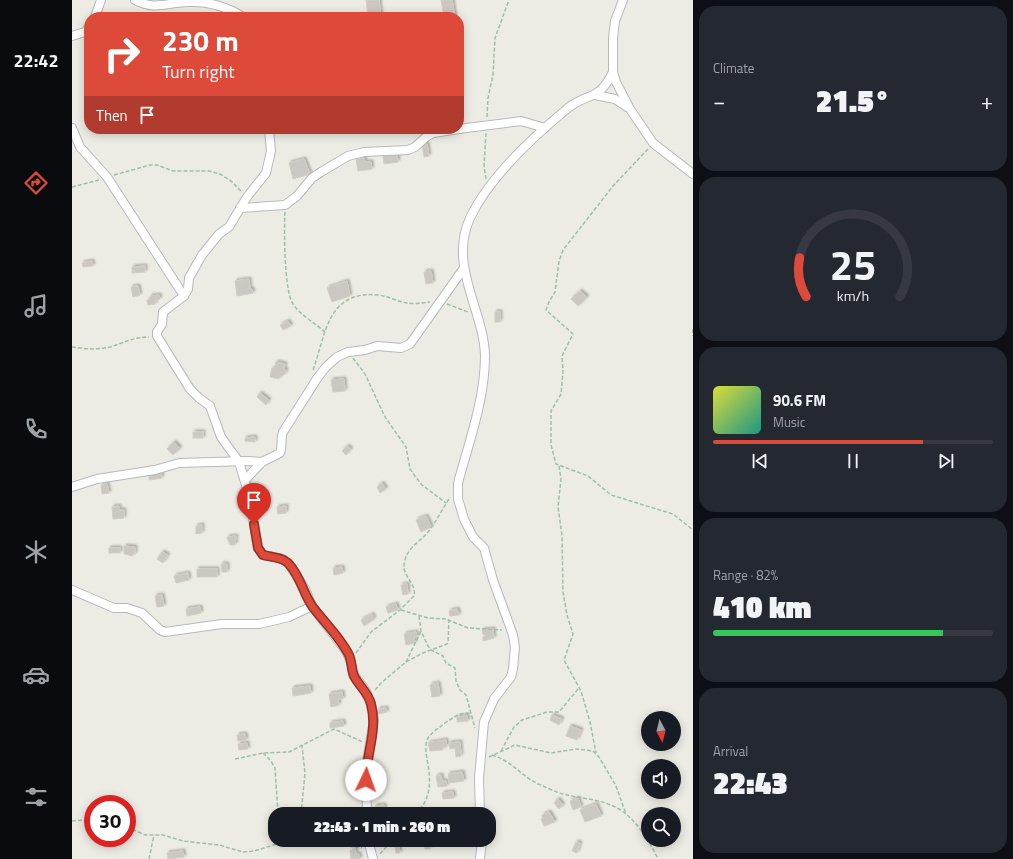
<!DOCTYPE html>
<html lang="en">
<head>
<meta charset="utf-8">
<style>
	body { margin:0; font-family:"Titillium Web",sans-serif; background:#242831; color:#f1f3f6; height:100vh; display:flex; flex-direction:column; font-size:15px; white-space:nowrap }
	* { box-sizing:border-box; margin:0 }
	p { font-size:13px; color:#9ea1a6 }
	.icon { flex:none; width:22px; height:22px; fill:none; stroke:currentColor; stroke-width:2; stroke-linecap:round; stroke-linejoin:round }
	.map { position:relative; flex:1; overflow:hidden }
	.sheet { display:flex; flex-direction:column; gap:6px; padding:6px; background:#0d0f14; width:320px }
	.sheet>* { flex:none }
	.guide { position:absolute; left:12px; top:12px; width:380px; height:122px; border-radius:16px; box-shadow:0 2px 10px #0003; background:#dd4a3a; color:#fff; overflow:hidden }
	.needle { width:26px; rotate:173deg }
	.buttons { position:absolute; left:569px; top:711px; display:grid; gap:8px }
	.buttons a { display:grid; place-items:center; width:40px; height:40px; border-radius:50%; background:#171b24; box-shadow:0 2px 10px #0003; font-size:20px }
	.speed { position:absolute; left:12px; top:795px; display:flex; gap:8px; font-size:20px; font-weight:700; text-align:center }
	.speed>* { display:grid; place-content:center; width:52px; height:52px; border-radius:50%; background:#171b24; box-shadow:0 2px 10px #0003; line-height:1 }
	.speed .limit { border:6px solid #d22; background:#fff; color:#111 }
	.pin { position:absolute; display:grid; place-items:center; width:34px; height:34px; color:#fff; margin:-41px -17px; border-radius:50% 50% 50% 0; rotate:-45deg; box-shadow:0 0 4px #0007 }
	.pin .icon { rotate:45deg }
	.me { position:absolute; width:44px; margin:-22px; rotate:3deg; stroke-linejoin:round; filter:drop-shadow(0 0 3px #0008) }
	.turn { display:flex; align-items:center; gap:14px; height:84px; padding:0 12px; font-size:18px }
	.turn .icon { width:52px; height:52px; stroke-width:2.5 }
	.turn b { display:block; font-size:28px; line-height:34px }
	.then { display:flex; align-items:center; height:38px; padding:0 12px; background:#0003; gap:8px; font-size:15px }
	.big { font-size:30px; font-weight:800; line-height:1.1 }
	.sheet .widget { flex:1; display:flex; flex-direction:column; justify-content:center; gap:6px; min-width:0; padding:0 14px; border-radius:16px; background:#242831 }
	.sheet .dial { align-items:center; gap:0 }
	.dial svg { height:104px; overflow:visible; fill:none; stroke:#363941; stroke-width:7; stroke-linecap:round; text-anchor:middle }
	.dial text { fill:#f1f3f6; stroke:none }
	.song { display:flex; align-items:center; gap:12px }
	.cover { width:48px; height:48px; border-radius:6px; background:linear-gradient(135deg,hsl(60 70% 55%),hsl(170 70% 35%)) }
	.played { height:4px; border-radius:2px; background:linear-gradient(90deg,#dd4a3a 75%,#363941 75%) }
	.keys { display:flex; justify-content:space-around; direction:ltr }
	.heat { display:flex; justify-content:space-between; align-items:center; font-size:22px; direction:ltr }
	.charge { height:6px; border-radius:3px; background:linear-gradient(90deg,#34c759 82%,#363941 0) }
	.trip { position:absolute; left:196px; top:807px; width:228px; height:40px; border-radius:16px; background:#171b24; box-shadow:0 2px 10px #0003; font-weight:800; line-height:40px; text-align:center }
	main { display:flex; flex:1; min-height:0 }
	.tabs { display:flex; flex-direction:column; width:72px; justify-content:space-around; align-items:center; background:#090b0e; color:#9ea1a6 }
	.tabs .icon { width:28px; height:28px }
	.tabs .active { color:#dd4a3a }
	.tabs b { font-size:18px; color:#f1f3f6 }
	.map>svg:first-child { display:block }
	.building { fill:#cbc8c3; stroke:#d2cdc3; filter:url(#shadow) }
	.lines { fill:none; stroke-linecap:round; stroke-linejoin:round }
	.minor-casing { stroke:#b6b9bd; stroke-width:10 }
	.path { stroke:#9ac1a6; stroke-width:1.5; stroke-dasharray:4 2; stroke-linecap:butt }
	.minor { stroke:#fff; stroke-width:8 }
	.route-casing { stroke:#903026; stroke-width:10 }
	.route { stroke:#dd4a3a; stroke-width:7 }
</style>
</head>
<body>
<main>
<nav class="tabs">
<b>22:42</b>
<svg class="icon active" aria-label="directions" viewBox="0 0 24 24"><path d="M12 3l9 9-9 9-9-9zM9 14v-3h6M13 9l2 2-2 2"/></svg>
<svg class="icon" aria-label="music" viewBox="0 0 24 24"><path d="M9 18V5l10-2v13"/><circle cx="6" cy="18" r="3"/><circle cx="16" cy="16" r="3"/></svg>
<svg class="icon" aria-label="phone" viewBox="0 0 24 24"><path d="M5 4h4l2 5-3 2q2 4 5 5l2-3 5 2v4C11 20 4 13 5 4z"/></svg>
<svg class="icon" aria-label="climate" viewBox="0 0 24 24"><path d="M12 3v18M4 7l16 10M4 17L20 7"/></svg>
<svg class="icon" aria-label="car" viewBox="0 0 24 24"><path d="M5 17H2v-5l4-1 3-4h7l3 4 3 1v5h-3M9 17h6M6 11h13"/><circle cx="7" cy="17" r="2"/><circle cx="17" cy="17" r="2"/></svg>
<svg class="icon" aria-label="filters" viewBox="0 0 24 24"><path d="M4 7h16M4 17h16"/><circle cx="9" cy="7" r="2"/><circle cx="15" cy="17" r="2"/></svg>
</nav>
<div class="map">
<svg width="621" height="859" viewBox="0 0 621 859">
	<defs>
		<filter id="shadow"><feDropShadow dx="2" dy="-2" stdDeviation="1" flood-color="#0004"/></filter>
	</defs>
	<rect width="100%" height="100%" fill="#edece4"/>
	<g class="building">
		<path d="M294,0h13l2,17h-13z"/>
		<path d="M369,0h11l3,17h-11z"/>
		<path d="M355,144l2,12 -5,1 -2,-12z"/>
		<path d="M325,154l1,8 -14,2 -1,-8z"/>
		<path d="M292,158l1,4h6l1,7 -14,2 -2,-12z"/>
		<path d="M232,159l6,15 -17,5 -4,-16z"/>
		<path d="M20,261l1,5 -10,1 -1,-4z"/>
		<path d="M73,266v6l-13,1v-6z"/>
		<path d="M359,271l2,12 -7,1 -2,-12z"/>
		<path d="M177,279l1,10h2l1,4 -16,3 -2,-15z"/>
		<path d="M275,281l3,15 -18,6 -5,-14z"/>
		<path d="M66,286l2,9 -7,2 -2,-10z"/>
		<path d="M508,291l7,6 -9,9 -7,-7z"/>
		<path d="M87,295l1,4 -5,1v4l-7,1 -1,-5h4l-1,-4z"/>
		<rect x="423" y="312" width="5" height="10"/>
		<path d="M216,321l3,5 -8,4 -3,-5z"/>
		<path d="M204,362l9,2 -1,5 2,1 -1,4 -5,2 -1,3 -9,-2 2,-9h2z"/>
		<path d="M272,379l1,12 -12,1 -2,-12z"/>
		<path d="M188,393l9,7 -3,5 -9,-8z"/>
		<rect x="121" y="432" width="10" height="6"/>
		<path d="M183,437v5l-10,-1v-3z"/>
		<path d="M102,442l6,6 -7,7 -6,-6z"/>
		<path d="M275,446l4,3 -5,6 -4,-4z"/>
		<path d="M89,473l1,5 -13,2v-5z"/>
		<path d="M310,483l4,6 -6,4 -3,-6z"/>
		<path d="M35,484l2,9 -7,1 -1,-9z"/>
		<path d="M47,506v4h5v8l-11,1 -1,-12z"/>
		<path d="M214,506v7l-8,1 -1,-7z"/>
		<path d="M354,516l5,11 -10,5 -5,-12z"/>
		<path d="M130,525v8l-6,1v-8z"/>
		<path d="M164,536l-1,9h-5l-3,-8z"/>
		<path d="M52,546l11,1v7h-3l1,2 -9,-2z"/>
		<rect x="37" y="548" width="11" height="5"/>
		<path d="M90,552l6,3 -5,8 -6,-4z"/>
		<path d="M149,564h6v8h-5z"/>
		<path d="M270,567l1,6 -9,2 -1,-7z"/>
		<rect x="125" y="569" width="20" height="8"/>
		<path d="M116,573l1,7 -13,3 -2,-7z"/>
		<path d="M335,584l1,10 -5,1 -2,-10z"/>
		<path d="M90,595l2,11 -7,1 -2,-11z"/>
		<path d="M324,604l2,6 -10,3 -2,-6z"/>
		<path d="M128,607l1,6 -14,3 -1,-7z"/>
		<path d="M385,609l2,6 -9,1 -1,-5z"/>
		<path d="M300,614l2,5 -10,7 -3,-6z"/>
		<path d="M421,629l1,9 -11,3v-4l3,-1 -3,-2 -1,-4z"/>
		<path d="M344,632l1,5h-3l1,6 -9,2 -2,-11z"/>
		<path d="M366,683l2,13 -8,1 -2,-12z"/>
		<path d="M238,686l1,7 -18,3 -1,-8z"/>
		<path d="M270,692l1,7h-5l1,6 -8,2 -2,-13z"/>
		<path d="M314,708l1,4 -8,2 -1,-5z"/>
		<path d="M480,715l10,4 -3,6 -9,-5z"/>
		<path d="M395,716l1,5 -11,1v-5z"/>
		<path d="M271,721l1,5 -14,2v-5z"/>
		<path d="M498,726l11,4 -4,10 -11,-4z"/>
		<path d="M173,734l1,6 -8,1 -1,-6z"/>
		<path d="M374,740l1,7h-5v3l-12,1 -2,-8z"/>
		<path d="M388,742l1,14 -5,1 -1,-9 -5,1 -1,-6z"/>
		<path d="M175,743l1,6 -9,1 -1,-6z"/>
		<path d="M390,772l2,9 -15,2 -1,-9z"/>
		<path d="M369,775l1,6h4l1,5 -9,1 -2,-11z"/>
		<path d="M381,792l1,6 -11,1 -1,-6z"/>
		<path d="M506,798l3,9 -8,3 -3,-9z"/>
		<path d="M486,799l5,6 -4,4 -5,-6z"/>
		<path d="M524,804l5,12 -16,6 -5,-12z"/>
		<path d="M312,805l1,9h-10v-3h3l-3,-1v-4z"/>
		<path d="M477,812l6,10 -11,4 -3,-7 2,-1 -1,-3z"/>
		<path d="M326,840l2,13h-4l-2,-12z"/>
		<path d="M363,841v4l-6,1 1,3h-5l-1,-7z"/>
		<path d="M504,842l4,1 -3,10 -5,-2z"/>
		<path d="M283,848l1,6h3l1,5h-9l-1,-8z"/>
		<path d="M111,851l1,6 -16,2 -1,-6z"/>
	</g>
	<g class="lines">
		<defs>
			<g id="minor">
				<path d="M63,0c21,11 33,2 54,2 18,-1 39,5 54,15"/>
				<path d="M551,0l-8,21 -2,17v34l3,10 14,27 23,34 40,31"/>
				<path d="M23,17l6,-17"/>
				<path d="M0,36l13,-4 4,-5"/>
				<path d="M523,95l20,4 12,8"/>
				<path d="M0,128l8,19 27,30 77,119"/>
				<path d="M197,129l2,22 -5,22 -19,24 -18,30 -10,7 -17,21 -13,23 -1,11 -4,7 -21,16 -1,12 -5,8v4l33,53 9,9 11,8 11,31 18,25 10,33 9,53 5,7 20,4 6,5 16,25 7,17 34,45 5,11 3,13 12,16 5,13 3,16 -8,47 1,47"/>
				<path d="M387,129l62,-8 24,7"/>
				<path d="M168,208l45,-3 12,-9 15,-18 9,-6 27,-16 16,-4 44,-2 7,-3 11,-10 7,-4 26,-4"/>
				<path d="M173,480l17,-18 18,-9c3,-7 0,-14 3,-21l35,-55 8,-10 11,-10 11,-5 17,-2 12,-4 24,2 9,-4 54,-76"/>
				<path d="M0,487l25,-8 58,-9 24,-7 69,-2 14,1"/>
				<path d="M0,590l42,18h13l15,5 18,17 5,2 57,-8h37l30,-7 23,-11"/>
				<path d="M408,814l-1,-36 5,-56 10,-23 17,-22 2,-8 2,-22 -2,-12 -20,-55 -9,-32 -11,-11 -9,-18 -6,-20v-16c11,-41 27,-84 27,-127 -1,-46 -37,-90 -15,-138 19,-40 64,-82 98,-110 21,-16 31,-7 45,-36"/>
				<path d="M296,840l5,19"/>
				<path d="M408,859l2,-19"/>
			</g>
		</defs>
		<use href="#minor" class="minor-casing"/>
		<g class="path">
			<path d="M415,117l1,-19 5,-23 2,-37 14,-38"/>
			<path d="M576,149l-35,37 -50,64 -4,11 -4,31 -6,10 -3,8 27,24 -11,22 1,16 -2,22 -10,17v34l5,19 32,12 23,19 62,19 20,16"/>
			<path d="M42,175l36,-10h7l16,6h36l11,3 11,7 10,10"/>
			<path d="M414,179l-2,-13 2,-33"/>
			<path d="M0,187l27,-7"/>
			<path d="M213,212c-1,17 -1,79 8,92 7,11 22,19 32,28"/>
			<path d="M375,304l21,8"/>
			<path d="M621,329v7"/>
			<path d="M0,347c12,2 26,3 38,0 13,-4 24,-10 39,-10"/>
			<path d="M281,358l12,16 20,43 21,30 4,22 5,7 7,9 24,18"/>
			<path d="M241,370c13,-36 14,-80 65,-75 10,1 20,7 30,8 7,1 15,0 22,-1"/>
			<path d="M487,466l2,13 -3,28 4,29 1,56 4,23 6,19 -9,26 17,31 9,31 6,31"/>
			<path d="M329,610l27,8 18,1 22,9 34,2"/>
			<path d="M347,616l2,15 7,15 3,4 12,6 3,7 9,5 1,13 4,9 6,5 9,33"/>
			<path d="M284,653l15,-21 29,-22 14,-14c3,-12 -11,-19 -10,-31 2,-19 18,-23 27,-37 7,-10 13,-21 19,-31"/>
			<path d="M334,662l15,-31"/>
			<path d="M303,690l6,-7 25,-21 17,-9 24,-9 1,-2 1,-22"/>
			<path d="M429,751l13,-24 8,-7 25,-8h12l20,-24"/>
			<path d="M191,753l8,8 4,7 3,46"/>
			<path d="M420,755c21,7 27,19 46,29 6,2 19,9 25,10 19,5 39,5 56,15 17,10 31,33 39,50"/>
			<path d="M417,757l26,-12 36,8 25,-4 17,2 6,6 17,29 10,28"/>
			<path d="M163,759l28,-6 26,-1 45,-23 29,13"/>
			<path d="M229,814l4,-41 -3,-27"/>
			<path d="M344,814c16,-16 15,-34 11,-55 -1,-6 -2,-13 0,-19 3,-7 12,-12 18,-17 9,-6 14,-10 25,-10"/>
			<path d="M0,821l21,-2"/>
			<path d="M55,827l18,8h18l20,6 36,4 24,7 11,-1 36,-11 26,1 46,7"/>
			<path d="M308,854l12,-14"/>
			<path d="M77,859l5,-24"/>
		</g>
		<use href="#minor" class="minor"/>
	</g>
	<g class="lines">
		<defs>
			<path id="route" d="M182,524l4,24 5,7c8,2 19,2 25,8 12,12 15,30 24,43 12,16 28,31 37,49 3,7 2,14 5,21 5,10 14,16 17,28 7,26 -5,50 -5,76"/>
		</defs>
		<use href="#route" class="route-casing"/>
		<use href="#route" class="route"/>
	</g>
</svg>
<div class="buttons">
<a><svg class="needle" viewBox="-14 -14 28 28"><path d="M0-13l5 13h-10z" fill="#e53935"/><path d="M0 13l5-13h-10z" fill="#9ea1a6"/></svg></a>
<a><svg class="icon" aria-label="sound" viewBox="0 0 24 24"><path d="M4 9h4l5-4v14l-5-4H4zM17 9q2 3 0 6"/></svg></a>
<a><svg class="icon" aria-label="search" viewBox="0 0 24 24"><circle cx="10" cy="10" r="6"/><path d="M15 15l6 6"/></svg></a>
</div>
<div class="speed"><div class="limit">30</div></div>
<div class="pin" style="left:182px;top:524px;background:#d93025"><svg class="icon" aria-label="arrive" viewBox="0 0 24 24"><path d="M6 21V4h12l-3 4 3 4H6"/></svg></div>
<svg class="me" style="left:294px;top:780px" viewBox="-20 -20 40 40"><circle r="19" fill="#fff"/><path d="M0-13L10 11 0 6-10 11z" fill="#dd4a3a"/></svg>
<div class="trip">22:43 · 1 min · 260 m</div>
<div class="guide">
<div class="turn"><svg class="icon" aria-label="right" viewBox="0 0 24 24"><path d="M7 20v-9h11M14 6l5 5-5 5"/></svg><div><b>230 m</b>Turn right</div></div>
<div class="then">Then<svg class="icon" aria-label="arrive" viewBox="0 0 24 24"><path d="M6 21V4h12l-3 4 3 4H6"/></svg></div>
</div>
</div>
<section class="sheet">
<div class="widget"><p>Climate</p>
<div class="heat"><a>−</a><b class="big">21.5°</b><a>+</a></div>
</div>
<div class="widget dial"><svg viewBox="0 0 100 80">
<path d="M14 69A42 42 0 1 1 86 69"/>
<path d="M14 69A42 42 0 0 1 9 39" stroke="#dd4a3a"/>
<text x="50" y="56" font-size="32" font-weight="700">25</text>
<text x="50" y="72" font-size="11">km/h</text>
</svg></div>
<div class="widget">
<div class="song"><i class="cover"></i><div><b>90.6 FM</b><p>Music</p></div></div>
<div class="played"></div>
<div class="keys"><svg class="icon" aria-label="previous" viewBox="0 0 24 24"><path d="M18 5L8 12l10 7zM5 5v14"/></svg><svg class="icon" aria-label="pause" viewBox="0 0 24 24"><path d="M8 5v14M16 5v14"/></svg><svg class="icon" aria-label="next" viewBox="0 0 24 24"><path d="M6 5l10 7-10 7zM19 5v14"/></svg></div>
</div>
<div class="widget"><p>Range · 82%</p><b class="big">410 km</b><div class="charge"></div></div>
<div class="widget"><p>Arrival</p><b class="big">22:43</b></div>
</section>
</main>
</body>
</html>
